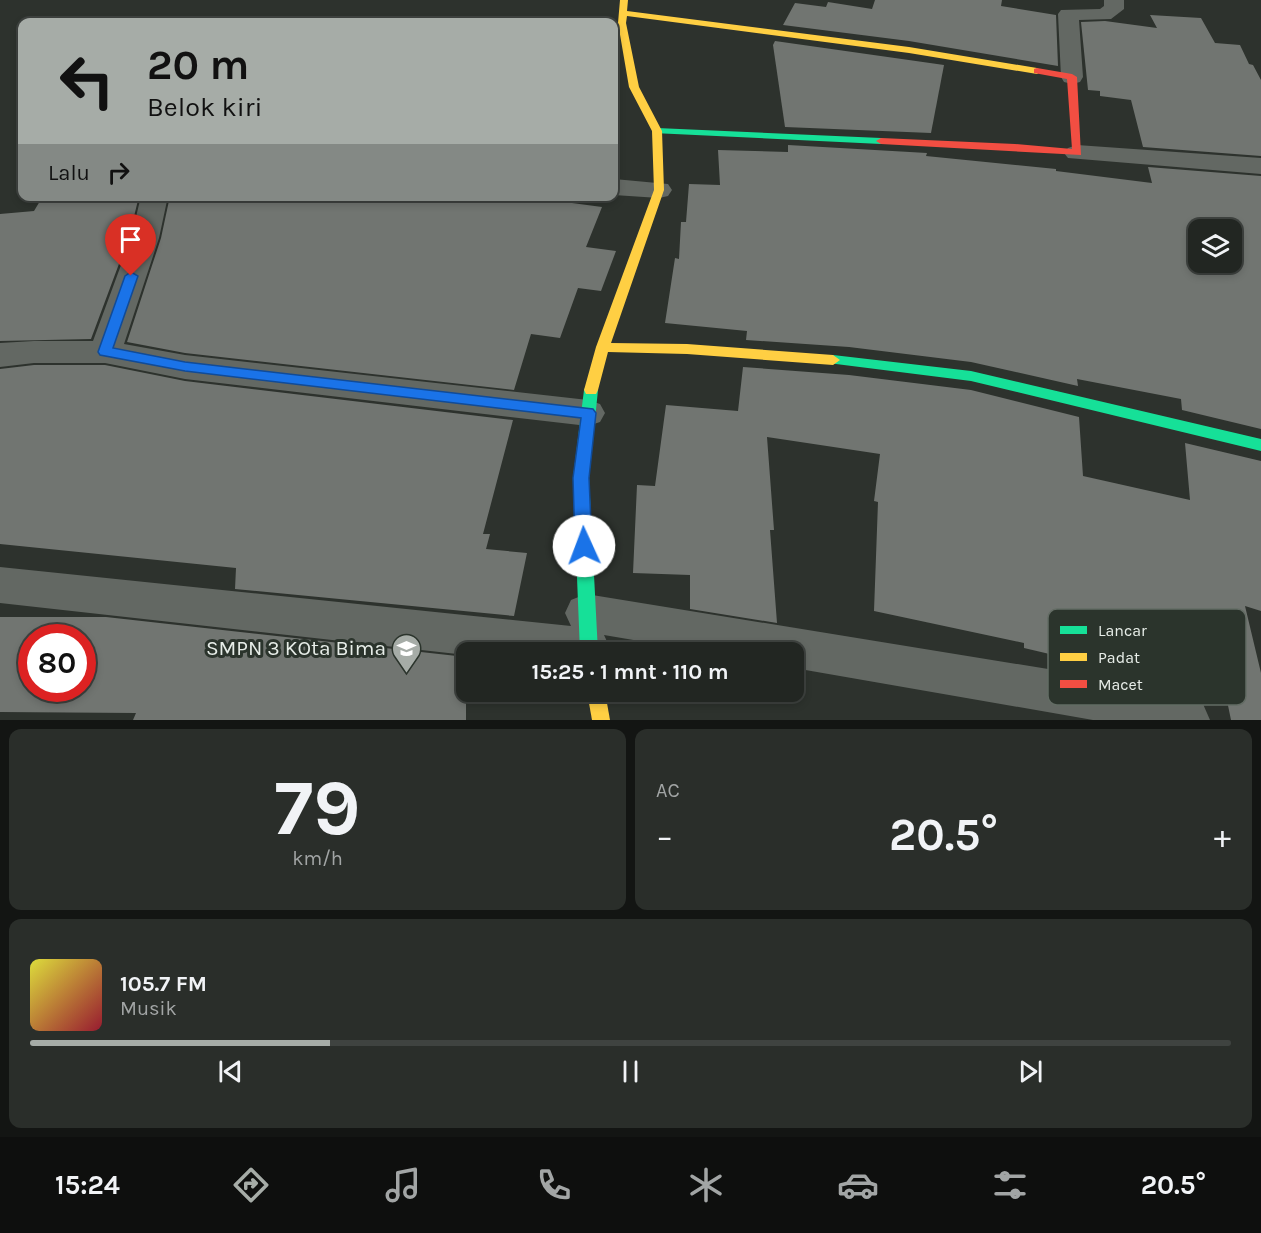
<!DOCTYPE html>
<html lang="id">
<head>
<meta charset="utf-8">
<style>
	body { margin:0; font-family:Karla,sans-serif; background:#2a2e2a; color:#f1f3f6; height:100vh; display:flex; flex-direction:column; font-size:22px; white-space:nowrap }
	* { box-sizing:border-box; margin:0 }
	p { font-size:20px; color:#a2a5a5 }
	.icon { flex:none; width:33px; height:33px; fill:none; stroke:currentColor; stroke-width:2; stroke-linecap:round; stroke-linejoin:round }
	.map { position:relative; height:720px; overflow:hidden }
	.side { display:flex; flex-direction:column; gap:9px; padding:9px; background:#131513; flex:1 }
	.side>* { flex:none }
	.top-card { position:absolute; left:18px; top:18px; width:600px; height:183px; border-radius:12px; box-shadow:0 3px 9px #0003,0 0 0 2px #3f4340; background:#a6aca7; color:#111; overflow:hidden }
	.buttons { position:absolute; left:1188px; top:219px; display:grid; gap:12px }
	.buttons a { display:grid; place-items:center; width:54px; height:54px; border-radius:12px; background:#222622; box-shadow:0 3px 9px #0003,0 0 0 2px #3f4340; font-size:30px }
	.speed { position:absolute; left:18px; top:624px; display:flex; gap:12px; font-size:30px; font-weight:700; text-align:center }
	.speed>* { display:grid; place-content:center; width:78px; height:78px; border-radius:50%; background:#222622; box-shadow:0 3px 9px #0003,0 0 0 2px #3f4340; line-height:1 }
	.speed .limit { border:9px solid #d22; background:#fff; color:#111 }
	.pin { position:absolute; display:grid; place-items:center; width:51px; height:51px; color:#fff; margin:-62px -26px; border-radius:50% 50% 50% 0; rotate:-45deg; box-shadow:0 0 6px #0007 }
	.pin .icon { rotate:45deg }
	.me { position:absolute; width:66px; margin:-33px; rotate:358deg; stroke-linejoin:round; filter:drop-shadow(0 0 4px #0008) }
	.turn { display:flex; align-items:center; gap:21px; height:126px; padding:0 30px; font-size:27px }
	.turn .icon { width:78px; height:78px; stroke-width:2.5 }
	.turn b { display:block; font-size:42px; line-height:51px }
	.then { display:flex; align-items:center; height:57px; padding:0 30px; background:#0003; gap:12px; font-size:22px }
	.big { font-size:45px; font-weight:700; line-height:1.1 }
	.side .tile { flex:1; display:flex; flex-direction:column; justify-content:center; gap:9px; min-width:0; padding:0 21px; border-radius:12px; background:#2a2e2a }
	.side .dial { align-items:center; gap:0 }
	.dial b { font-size:78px; line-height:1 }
	.song { display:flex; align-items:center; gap:18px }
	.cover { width:72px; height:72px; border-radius:9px; background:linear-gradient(135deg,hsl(60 70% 55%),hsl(350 70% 35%)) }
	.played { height:6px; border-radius:3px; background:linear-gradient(90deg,#a6aca7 25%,#3f4340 25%) }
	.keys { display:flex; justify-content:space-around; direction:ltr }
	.heat { display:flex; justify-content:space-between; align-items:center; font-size:33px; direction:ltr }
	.side .tiles { flex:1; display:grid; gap:9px; grid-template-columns:1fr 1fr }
	.tile:last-child { grid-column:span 2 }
	.trip { position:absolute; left:456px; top:642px; width:348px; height:60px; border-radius:12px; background:#222622; box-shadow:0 3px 9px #0003,0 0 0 2px #3f4340; font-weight:700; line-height:60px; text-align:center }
	.dock { display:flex; height:96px; justify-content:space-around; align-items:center; background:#0e0f0e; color:#a2a5a5 }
	.dock .icon { width:42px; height:42px }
	.dock .selected { color:#a6aca7 }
	.dock b { font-size:27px; color:#f1f3f6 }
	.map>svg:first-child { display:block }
	.building { fill:#717571; fill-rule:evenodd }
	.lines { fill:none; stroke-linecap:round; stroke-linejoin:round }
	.street { fill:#636863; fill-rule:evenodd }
	.fast { fill:#16e098; fill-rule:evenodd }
	.slow { fill:#ffcf43; fill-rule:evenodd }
	.jam { fill:#f24e42; fill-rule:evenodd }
	.route { fill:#1a73e8; stroke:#114b97; stroke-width:1.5 }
	.labels { text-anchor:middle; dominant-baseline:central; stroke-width:6; stroke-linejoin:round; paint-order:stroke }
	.near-poi-label { font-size:21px; fill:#e7ede8; stroke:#2b342c; text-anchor:end }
	.key { fill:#2b342c; stroke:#636c64; stroke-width:1.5 }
	.key-label { font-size:16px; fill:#e7ede8 }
</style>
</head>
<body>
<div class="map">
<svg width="1261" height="720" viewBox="0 0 1261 720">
	<rect width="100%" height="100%" fill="#2d322d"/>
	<g class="building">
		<path d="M875,0h127l-1,6 55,9 2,51 -149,-25 -126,-16 12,-22 31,4 2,-5 44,7z"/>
		<path d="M1150,15l51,3 14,25 25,2 9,19 4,1 8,15v76l-118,-9 -12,-47 -31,-4v-5l-12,-1 -7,-68 24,-1 52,7z"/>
		<path d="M775,41l169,24 -13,68 -146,-6 -12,-82z"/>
		<path d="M788,145l139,8 -1,3 130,13v2l96,12 -4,-16 113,9v253l-79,-19 -1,-11 -104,-20 1,7 -107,-24 -122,-15 -103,-7 1,-9 -82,-8 10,-65 4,1 2,-37h5l3,-38 31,1 -2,-35 70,2zM1198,230h34v32h-34z"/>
		<path d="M43,196h96l-10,41 -38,102 -91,2v-127l34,-3z"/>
		<path d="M170,196h389l-2,5 45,6 -16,40 30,4 -15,40 -23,-3 -18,50 -29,-4 -17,56 -329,-37 -58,-11 34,-104z"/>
		<path d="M34,365h71l80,16 328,39 -30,114h7l-4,15 41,4 -13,63 -279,-27 1,-21 -236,-24v-175z"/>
		<path d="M743,367l106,8 122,15 108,27 4,59 107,24 -5,-57 76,18v150l-16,-5 16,67v47h-30l-13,-63 -129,-28 3,35 -68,-16v-5l-150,-32 4,-109 -4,-1 6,-47 -113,-17 7,93h-4l7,93 -87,-14v-34l-57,-2 4,-88 18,1 11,-81 72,6z"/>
		<path d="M0,617h106l360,40v63h-333l3,-7 -136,-1zM32,638h50v50h-50z"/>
	</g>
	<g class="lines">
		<g class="street">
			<path d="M1104,0h20v9l-13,10 -32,1 4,57 -3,5 -8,2 -8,-2 -3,-5 -3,-63 3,-4 39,-1 4,-3z"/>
			<path d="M369,16h98l7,2 3,4h-118l3,-4z"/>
			<path d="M1077,145l184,13v16l-193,-16 -4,-5 4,-5z"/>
			<path d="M614,179l54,5 4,6 -4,6 -9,2 -45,-3z"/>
			<path d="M141,196h27l-9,42 -35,106 61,11 403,45 12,4 5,9 -5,9 -12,4 -403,-47 -80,-16h-71l-34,4v-24l34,-2h59l38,-103z"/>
			<path d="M0,567l571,59 -6,-13 6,-13 15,-6 548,89 69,21 7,16h-117l-299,-52v-16h-90l-100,-17 6,13 -2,4h-142v3l-466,-52z"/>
		</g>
		<g class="fast">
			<path d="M657,128l224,10 5,3 -5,3 -228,-11v-4z"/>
			<path d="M833,355l138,16 290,68v12l-290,-70 -143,-18 -2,-3z"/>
			<path d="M591,385l5,1 2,4 -9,88 9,174h-18l-7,-174 11,-88 2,-4z"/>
		</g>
		<g class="slow">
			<path d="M620,0h8l-1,11 282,36 128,21 5,3 -5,3 -128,-21 -282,-37 -1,7 13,64 23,44 2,59 -53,153 76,1 146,11 7,5 -7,5 -146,-11 -79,-2 -10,38 -2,4h-10l-2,-4 12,-43 58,-157 -2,-59 -23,-44 -11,-64z"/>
			<path d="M587,692h18l5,28h-18z"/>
		</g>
		<path class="jam" d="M1037,68l35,6 5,3 4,78 -200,-11 -5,-3 5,-3 134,6 57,5 -5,-70 -33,-6v-4z"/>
	</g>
	<path class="route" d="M131,272l7,4 -25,72 72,14 408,47 3,4 -7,65 3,68 -3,4 -5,3 -6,-3 -3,-4 -2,-68 8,-60 -396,-47 -85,-16 -2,-3 27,-76z"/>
	<defs>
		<symbol id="school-pin" viewBox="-11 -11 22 30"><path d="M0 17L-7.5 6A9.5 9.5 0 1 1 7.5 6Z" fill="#a6aca7" stroke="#2b342c"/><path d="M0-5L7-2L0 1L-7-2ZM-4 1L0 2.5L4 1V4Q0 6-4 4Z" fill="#fff"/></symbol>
	</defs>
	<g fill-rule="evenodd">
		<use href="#school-pin" x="390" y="632" width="33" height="45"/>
	</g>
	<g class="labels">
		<g class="near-poi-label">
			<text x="386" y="648">SMPN 3 KOta Bima</text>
		</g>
	</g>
	<rect x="1048" y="609" width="198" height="96" rx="9" class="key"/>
	<rect x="1060" y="626" width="27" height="8" fill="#16e098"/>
	<rect x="1060" y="653" width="27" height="8" fill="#ffcf43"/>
	<rect x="1060" y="680" width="27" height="8" fill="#f24e42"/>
	<g class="key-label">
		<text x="1098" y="636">Lancar</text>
		<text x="1098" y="663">Padat</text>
		<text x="1098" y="690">Macet</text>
	</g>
</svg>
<div class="buttons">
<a><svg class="icon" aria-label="layers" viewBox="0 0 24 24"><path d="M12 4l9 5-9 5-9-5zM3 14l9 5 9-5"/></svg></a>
</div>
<div class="speed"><div class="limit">80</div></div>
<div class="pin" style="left:131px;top:276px;background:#d93025"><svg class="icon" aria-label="arrive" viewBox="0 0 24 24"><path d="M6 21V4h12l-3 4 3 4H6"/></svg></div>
<svg class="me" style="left:584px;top:546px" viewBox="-20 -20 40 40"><circle r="19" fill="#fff"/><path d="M0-13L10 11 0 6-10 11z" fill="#1a73e8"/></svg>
<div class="trip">15:25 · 1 mnt · 110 m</div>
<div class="top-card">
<div class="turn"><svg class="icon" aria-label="left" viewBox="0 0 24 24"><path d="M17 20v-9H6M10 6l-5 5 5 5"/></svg><div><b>20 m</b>Belok kiri</div></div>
<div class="then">Lalu<svg class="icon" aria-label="right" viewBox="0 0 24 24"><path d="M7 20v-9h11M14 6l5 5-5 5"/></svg></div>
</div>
</div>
<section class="side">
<div class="tiles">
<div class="tile dial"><b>79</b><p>km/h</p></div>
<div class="tile"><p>AC</p>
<div class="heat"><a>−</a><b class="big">20.5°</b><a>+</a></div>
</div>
<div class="tile">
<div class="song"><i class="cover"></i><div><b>105.7 FM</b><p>Musik</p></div></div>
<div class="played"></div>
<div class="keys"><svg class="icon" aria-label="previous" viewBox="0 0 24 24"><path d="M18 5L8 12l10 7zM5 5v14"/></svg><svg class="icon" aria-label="pause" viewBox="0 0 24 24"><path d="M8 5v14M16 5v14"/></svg><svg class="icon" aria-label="next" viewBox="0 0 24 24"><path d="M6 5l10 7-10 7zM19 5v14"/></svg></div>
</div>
</div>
</section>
<nav class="dock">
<b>15:24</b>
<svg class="icon selected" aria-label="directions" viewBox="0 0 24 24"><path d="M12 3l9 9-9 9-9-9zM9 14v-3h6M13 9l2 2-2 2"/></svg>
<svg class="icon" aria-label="music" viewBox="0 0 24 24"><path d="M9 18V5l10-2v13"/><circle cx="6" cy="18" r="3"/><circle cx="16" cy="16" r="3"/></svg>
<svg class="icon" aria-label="phone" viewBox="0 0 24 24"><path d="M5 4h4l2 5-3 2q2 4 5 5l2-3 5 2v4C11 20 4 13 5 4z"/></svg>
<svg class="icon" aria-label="climate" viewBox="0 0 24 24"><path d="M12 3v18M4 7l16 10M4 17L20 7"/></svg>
<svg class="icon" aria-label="car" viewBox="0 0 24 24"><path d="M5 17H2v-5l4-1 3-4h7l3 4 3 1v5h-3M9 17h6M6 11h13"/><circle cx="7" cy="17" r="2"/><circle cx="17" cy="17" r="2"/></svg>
<svg class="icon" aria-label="filters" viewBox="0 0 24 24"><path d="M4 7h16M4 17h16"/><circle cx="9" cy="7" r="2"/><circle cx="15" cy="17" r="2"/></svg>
<b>20.5°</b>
</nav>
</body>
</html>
